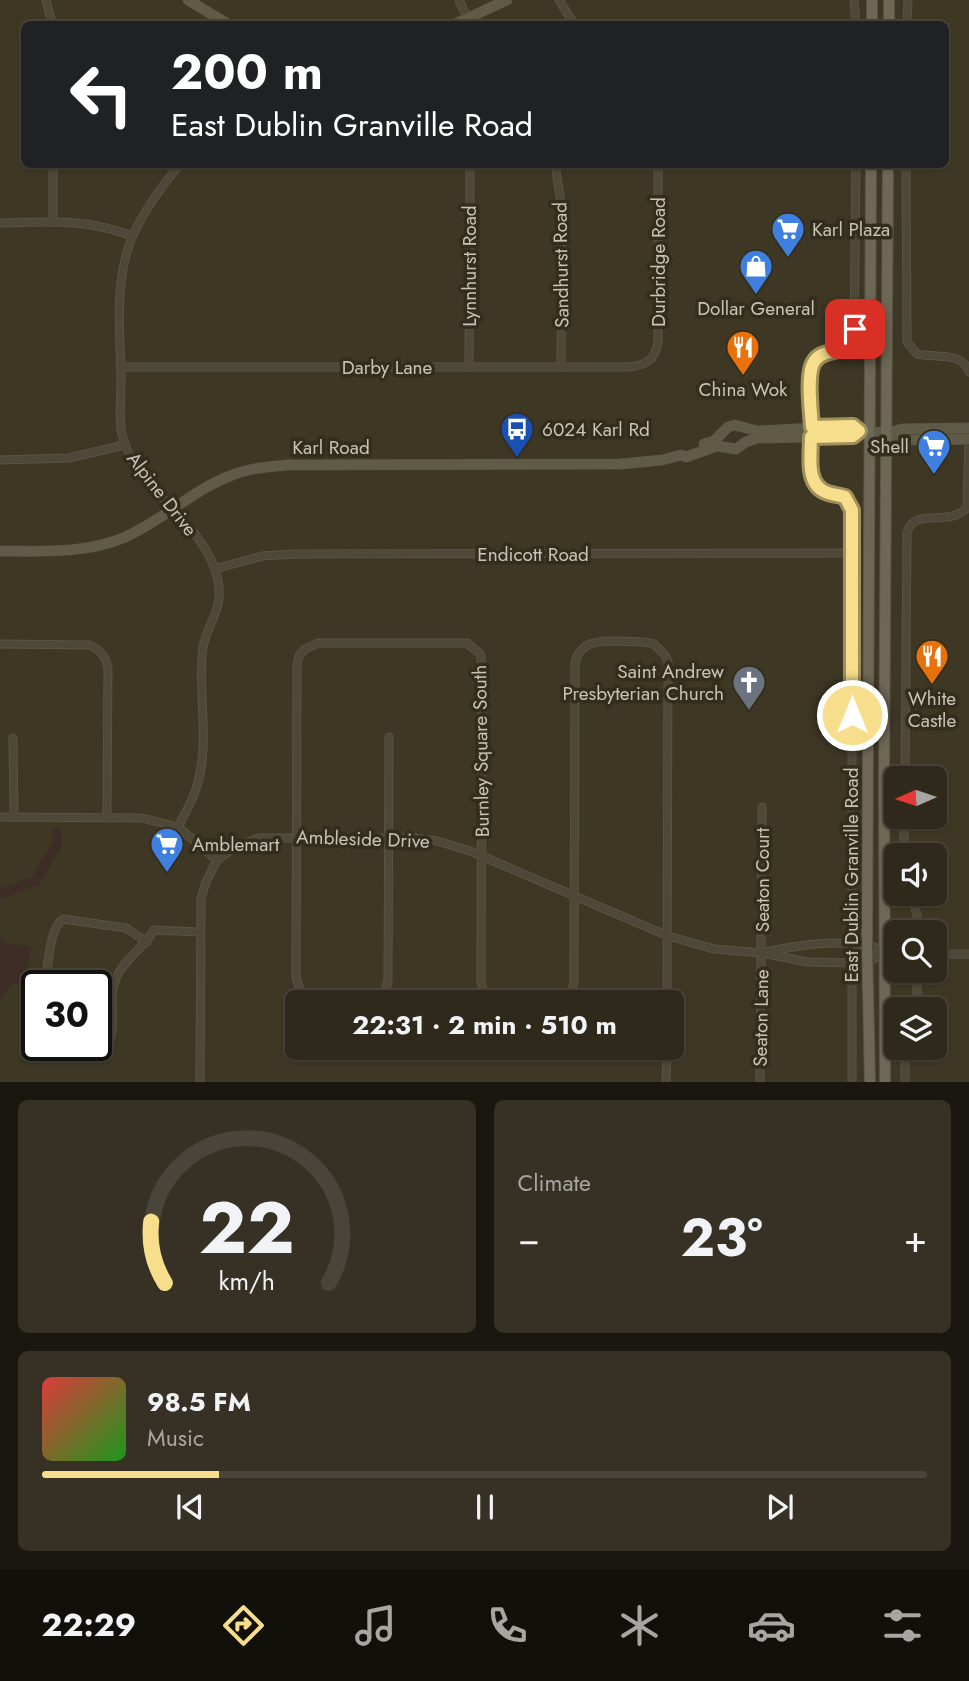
<!DOCTYPE html>
<html lang="en">
<head>
<meta charset="utf-8">
<style>
	body { margin:0; font-family:Jost,sans-serif; background:#363124; color:#f1f3f6; height:100vh; display:flex; flex-direction:column; font-size:26px; white-space:nowrap }
	* { box-sizing:border-box; margin:0 }
	p { font-size:23px; color:#a7a6a3 }
	.icon { flex:none; width:38px; height:38px; fill:none; stroke:currentColor; stroke-width:2; stroke-linecap:round; stroke-linejoin:round }
	.map { position:relative; height:1082px; overflow:hidden }
	.details { display:flex; flex-direction:column; gap:18px; padding:18px; background:#19170f; flex:1 }
	.details>* { flex:none }
	.banner { position:absolute; left:21px; top:21px; width:928px; height:147px; border-radius:10px; box-shadow:0 2px 5px #0004,0 0 0 2px #49453a; background:#202124; color:#fff; overflow:hidden }
	.needle { width:46px; rotate:267deg }
	.controls { position:absolute; left:884px; top:766px; display:grid; gap:14px }
	.controls a { display:grid; place-items:center; width:63px; height:63px; border-radius:10px; background:#2e291b; box-shadow:0 2px 5px #0004,0 0 0 2px #49453a; font-size:35px }
	.speed { position:absolute; left:21px; top:970px; display:flex; gap:14px; font-size:35px; font-weight:700; text-align:center }
	.speed>* { display:grid; place-content:center; width:91px; height:91px; border-radius:50%; background:#2e291b; box-shadow:0 2px 5px #0004,0 0 0 2px #49453a; line-height:1 }
	.speed .limit { border:4px solid #111; border-radius:10px; background:#fff; color:#111 }
	.pin { position:absolute; display:grid; place-items:center; width:60px; height:60px; color:#fff; margin:-30px; border-radius:14px; box-shadow:0 4px 10px #0006 }
	.me { position:absolute; width:77px; margin:-38px; rotate:0deg; stroke-linejoin:round; filter:drop-shadow(0 0 5px #0008) }
	.turn { display:flex; align-items:center; gap:24px; height:147px; padding:0 35px; font-size:32px }
	.turn .icon { width:91px; height:91px; stroke-width:2.5 }
	.turn b { display:block; font-size:49px; line-height:60px }
	.big { font-size:52px; font-weight:700; line-height:1.1 }
	.details .widget { flex:1; display:flex; flex-direction:column; justify-content:center; gap:10px; min-width:0; padding:0 24px; border-radius:10px; background:#363124 }
	.details .dial { align-items:center; gap:0 }
	.dial svg { height:182px; overflow:visible; fill:none; stroke:#49453a; stroke-width:7; stroke-linecap:round; text-anchor:middle }
	.dial text { fill:#f1f3f6; stroke:none }
	.song { display:flex; align-items:center; gap:21px }
	.cover { width:84px; height:84px; border-radius:10px; background:linear-gradient(135deg,hsl(0 70% 55%),hsl(120 70% 35%)) }
	.played { height:7px; border-radius:4px; background:linear-gradient(90deg,#f6de8c 20%,#49453a 20%) }
	.keys { display:flex; justify-content:space-around; direction:ltr }
	.heat { display:flex; justify-content:space-between; align-items:center; font-size:38px; direction:ltr }
	.details .tiles { flex:1; display:grid; gap:18px; grid-template-columns:1fr 1fr }
	.widget:last-child { grid-column:span 2 }
	.trip { position:absolute; left:285px; top:990px; width:399px; height:70px; border-radius:10px; background:#2e291b; box-shadow:0 2px 5px #0004,0 0 0 2px #49453a; font-weight:700; line-height:70px; text-align:center }
	.menu { display:flex; height:112px; justify-content:space-around; align-items:center; background:#12100b; color:#a7a6a3 }
	.menu .icon { width:49px; height:49px }
	.menu .selected { color:#f6de8c }
	.menu b { font-size:32px; color:#f1f3f6 }
	.map>svg:first-child { display:block }
	.green { fill:#3e2d26 }
	.lines { fill:none; stroke-linecap:round; stroke-linejoin:round }
	.street-casing { stroke:#595444; stroke-width:9 }
	.secondary-casing { stroke:#595444; stroke-width:11 }
	.primary-casing { stroke:#595444; stroke-width:12 }
	.street { stroke:#4d4838; stroke-width:7 }
	.secondary { stroke:#605b46; stroke-width:10 }
	.primary { stroke:#6d6756; stroke-width:10 }
	.route-casing { stroke:#a0905b; stroke-width:18 }
	.route { stroke:#f6de8c; stroke-width:12 }
	.labels { text-anchor:middle; dominant-baseline:central; stroke-width:7; stroke-linejoin:round; paint-order:stroke }
	.poi-label { font-size:19px; fill:#c8c4b4; stroke:#322d1d; text-anchor:start }
	.street-label { font-size:19px; fill:#c8c4b4; stroke:#322d1d }
</style>
</head>
<body>
<div class="map">
<svg width="969" height="1083" viewBox="0 0 969 1083">
	<rect width="100%" height="100%" fill="#3d3724"/>
	<g class="green">
		<path d="M52,828h10v17l-22,39 -40,15v-10l32,-12 20,-35z"/>
		<path d="M0,939l4,3 27,5 -6,37 -12,-1 -13,17z"/>
	</g>
	<g class="lines">
		<defs>
			<g id="street">
				<path d="M46,0l6,24"/>
				<path d="M459,0l9,19"/>
				<path d="M559,0l15,24"/>
				<path d="M854,0l2,24"/>
				<path d="M907,24l1,-24"/>
				<path d="M555,164l7,46 -1,157"/>
				<path d="M906,164l1,178 10,12c17,4 46,-3 52,18"/>
				<path d="M53,222v-58"/>
				<path d="M0,223c49,-1 86,-5 132,13"/>
				<path d="M120,367h506c18,-1 30,-6 32,-26v-177"/>
				<path d="M469,367l1,-203"/>
				<path d="M812,427c0,-16 -4,-44 0,-60 6,-21 34,-12 42,-31l2,-172"/>
				<path d="M812,437c-1,19 -7,49 16,56 6,2 11,2 17,4l7,13v573"/>
				<path d="M0,460l69,-2 55,-13"/>
				<path d="M215,569l47,-13 34,-2 556,-1"/>
				<path d="M0,644l90,1c10,5 15,11 18,22l-1,150"/>
				<path d="M13,738l1,79"/>
				<path d="M905,779l2,-246c7,-27 40,-5 60,-25l2,-69"/>
				<path d="M0,817l142,1 36,9 39,33"/>
				<path d="M178,827c6,-12 14,-25 18,-38 14,-42 3,-90 6,-133 2,-35 27,-45 13,-86 -13,-42 -61,-72 -83,-110 -5,-10 -9,-19 -11,-30 -2,-17 0,-35 0,-53 -1,-46 -7,-99 12,-142 12,-26 28,-48 47,-71"/>
				<path d="M904,856v-39"/>
				<path d="M911,894l6,21v18"/>
				<path d="M766,952c33,-7 65,-12 99,-7 12,1 17,8 31,8"/>
				<path d="M934,954h35"/>
				<path d="M45,985c3,-16 4,-57 18,-66l63,9 21,14"/>
				<path d="M313,1003l-12,-8 -5,-18 1,-313 2,-8 6,-7 13,-6h149l13,11 2,10 -1,317 3,12 10,10"/>
				<path d="M370,1003c12,-4 15,-10 18,-22l1,-244"/>
				<path d="M562,1003l7,-6 5,-14 1,-320c5,-23 25,-22 45,-22 11,1 23,0 34,3l11,11 3,7 -1,341"/>
				<path d="M912,1010l5,-15v-24"/>
				<path d="M85,1045l15,3 10,-9c7,-19 -3,-42 6,-61 8,-19 28,-30 38,-48l46,2"/>
				<path d="M905,1048v35"/>
				<path d="M200,1083l1,-185 5,-16 11,-22 20,-14 22,-8h156l22,3 33,10 198,85 46,13 48,4 45,9 44,1 17,-1 16,-9"/>
				<path d="M666,1083l1,-35"/>
				<path d="M760,1083l2,-276"/>
			</g>
			<g id="secondary">
				<path d="M188,0l40,24"/>
				<path d="M455,24l52,-24"/>
				<path d="M887,433l15,-4 67,-1"/>
				<path d="M704,444l10,-3 14,-14 7,-2 22,6 96,-5 6,5 27,2 17,7 66,-1"/>
				<path d="M0,551c41,0 84,3 123,-13 38,-16 68,-47 107,-62 18,-8 39,-9 58,-11l333,-1 41,-4 19,-5 5,2 31,-11 19,3 10,-7 11,-4 96,-2 6,-5"/>
			</g>
			<g id="primary">
				<path d="M872,24v-24"/>
				<path d="M889,24v-24"/>
				<path d="M870,1083l-3,-138 4,-781"/>
				<path d="M885,1083l-1,-302 4,-617"/>
			</g>
		</defs>
		<use href="#street" class="street-casing"/>
		<use href="#secondary" class="secondary-casing"/>
		<use href="#primary" class="primary-casing"/>
		<use href="#street" class="street"/>
		<use href="#secondary" class="secondary"/>
		<use href="#primary" class="primary"/>
	</g>
	<g class="lines">
		<defs>
			<path id="route" d="M852,715v-205l-7,-13c-6,-2 -11,-2 -17,-4 -23,-7 -17,-37 -17,-56l42,-1 6,-5 -6,-5 -41,1c-1,-16 -5,-46 0,-61 8,-23 39,-5 43,-37"/>
		</defs>
		<use href="#route" class="route-casing"/>
		<use href="#route" class="route"/>
	</g>
	<defs>
		<symbol id="supermarket-pin" viewBox="-11 -11 22 30"><path d="M0 17L-7.5 6A9.5 9.5 0 1 1 7.5 6Z" fill="#3f7fe0" stroke="#322d1d"/><path d="M-6-5.5h2.5l.6 2H6L4.5 2H-2.5L-4.4-4H-6ZM-1.5 3.2a1.3 1.3 0 1 0 .1 0ZM3 3.2a1.3 1.3 0 1 0 .1 0Z" fill="#fff"/></symbol>
		<symbol id="shop-pin" viewBox="-11 -11 22 30"><path d="M0 17L-7.5 6A9.5 9.5 0 1 1 7.5 6Z" fill="#3f7fe0" stroke="#322d1d"/><path d="M-5-2.5h2.3a2.7 3.5 0 0 1 5.4 0H5L5.5 6h-11ZM-1.5-2.5h3a1.5 2.3 0 0 0-3 0Z" fill="#fff"/></symbol>
		<symbol id="restaurant-pin" viewBox="-11 -11 22 30"><path d="M0 17L-7.5 6A9.5 9.5 0 1 1 7.5 6Z" fill="#e8710a" stroke="#322d1d"/><path d="M-5-6h1v4h1v-4h1v4h1v-4h1v5L-1.5 .5V6h-2V.5L-5-1ZM5-6V6H3V1.5H1.5Q1.5-4 5-6Z" fill="#fff"/></symbol>
		<symbol id="bus-pin" viewBox="-11 -11 22 30"><path d="M0 17L-7.5 6A9.5 9.5 0 1 1 7.5 6Z" fill="#1a4fb4" stroke="#322d1d"/><path d="M-5-6H5V4H4V6H2V4H-2V6H-4V4H-5ZM-3.5-4V0h7V-4ZM-3.5 1.2v1.5H-2V1.2ZM2 1.2v1.5H3.5V1.2Z" fill="#fff"/></symbol>
		<symbol id="church-pin" viewBox="-11 -11 22 30"><path d="M0 17L-7.5 6A9.5 9.5 0 1 1 7.5 6Z" fill="#6b7280" stroke="#322d1d"/><path d="M-1.2-6h2.4v3.5h3.3v2.4h-3.3V6h-2.4V-.1h-3.3v-2.4h3.3Z" fill="#fff"/></symbol>
	</defs>
	<g fill-rule="evenodd">
		<use href="#supermarket-pin" x="769" y="210" width="38" height="52"/>
		<use href="#shop-pin" x="737" y="247" width="38" height="52"/>
		<use href="#restaurant-pin" x="724" y="328" width="38" height="52"/>
		<use href="#bus-pin" x="498" y="410" width="38" height="52"/>
		<use href="#supermarket-pin" x="915" y="427" width="38" height="52"/>
		<use href="#restaurant-pin" x="913" y="637" width="38" height="52"/>
		<use href="#church-pin" x="730" y="663" width="38" height="52"/>
		<use href="#supermarket-pin" x="148" y="825" width="38" height="52"/>
	</g>
	<g class="labels">
		<g class="poi-label">
			<text x="812" y="229">Karl Plaza</text>
			<text x="756" y="308" text-anchor="middle">Dollar General</text>
			<text x="743" y="389" text-anchor="middle">China Wok</text>
			<text x="542" y="429">6024 Karl Rd</text>
			<text x="909" y="446" text-anchor="end">Shell</text>
			<text x="724" y="671" text-anchor="end">Saint Andrew<tspan x="724" dy="22">Presbyterian Church</tspan></text>
			<text x="932" y="698" text-anchor="middle">White<tspan x="932" dy="22">Castle</tspan></text>
			<text x="192" y="844">Amblemart</text>
		</g>
		<g class="street-label">
			<text transform="translate(658 262) rotate(-90)">Durbridge Road</text>
			<text transform="translate(561 265) rotate(-91)">Sandhurst Road</text>
			<text transform="translate(469 266) rotate(-90)">Lynnhurst Road</text>
			<text x="387" y="367">Darby Lane</text>
			<text x="331" y="447">Karl Road</text>
			<text transform="translate(162 494) rotate(52)">Alpine Drive</text>
			<text x="533" y="554">Endicott Road</text>
			<text transform="translate(481 751) rotate(-91)">Burnley Square South</text>
			<text transform="translate(363 839) rotate(2)">Ambleside Drive</text>
			<text transform="translate(851 875) rotate(-90)">East Dublin Granville Road</text>
			<text transform="translate(762 880) rotate(-90)">Seaton Court</text>
			<text transform="translate(761 1018) rotate(-89)">Seaton Lane</text>
		</g>
	</g>
</svg>
<div class="controls">
<a><svg class="needle" viewBox="-14 -14 28 28"><path d="M0-13l5 13h-10z" fill="#e53935"/><path d="M0 13l5-13h-10z" fill="#a7a6a3"/></svg></a>
<a><svg class="icon" aria-label="sound" viewBox="0 0 24 24"><path d="M4 9h4l5-4v14l-5-4H4zM17 9q2 3 0 6"/></svg></a>
<a><svg class="icon" aria-label="search" viewBox="0 0 24 24"><circle cx="10" cy="10" r="6"/><path d="M15 15l6 6"/></svg></a>
<a><svg class="icon" aria-label="layers" viewBox="0 0 24 24"><path d="M12 4l9 5-9 5-9-5zM3 14l9 5 9-5"/></svg></a>
</div>
<div class="speed"><div class="limit">30</div></div>
<div class="pin" style="left:855px;top:329px;background:#d93025"><svg class="icon" aria-label="arrive" viewBox="0 0 24 24"><path d="M6 21V4h12l-3 4 3 4H6"/></svg></div>
<svg class="me" style="left:852px;top:715px" viewBox="-20 -20 40 40"><circle r="17" fill="#f6de8c" stroke="#fff" stroke-width="3"/><path d="M0-11L8 9 0 5-8 9z" fill="#fff"/></svg>
<div class="trip">22:31 · 2 min · 510 m</div>
<div class="banner">
<div class="turn"><svg class="icon" aria-label="left" viewBox="0 0 24 24"><path d="M17 20v-9H6M10 6l-5 5 5 5"/></svg><div><b>200 m</b>East Dublin Granville Road</div></div>
</div>
</div>
<section class="details">
<div class="tiles">
<div class="widget dial"><svg viewBox="0 0 100 80">
<path d="M14 69A42 42 0 1 1 86 69"/>
<path d="M14 69A42 42 0 0 1 8 42" stroke="#f6de8c"/>
<text x="50" y="56" font-size="32" font-weight="700">22</text>
<text x="50" y="72" font-size="11">km/h</text>
</svg></div>
<div class="widget"><p>Climate</p>
<div class="heat"><a>−</a><b class="big">23°</b><a>+</a></div>
</div>
<div class="widget">
<div class="song"><i class="cover"></i><div><b>98.5 FM</b><p>Music</p></div></div>
<div class="played"></div>
<div class="keys"><svg class="icon" aria-label="previous" viewBox="0 0 24 24"><path d="M18 5L8 12l10 7zM5 5v14"/></svg><svg class="icon" aria-label="pause" viewBox="0 0 24 24"><path d="M8 5v14M16 5v14"/></svg><svg class="icon" aria-label="next" viewBox="0 0 24 24"><path d="M6 5l10 7-10 7zM19 5v14"/></svg></div>
</div>
</div>
</section>
<nav class="menu">
<b>22:29</b>
<svg class="icon selected" aria-label="directions" viewBox="0 0 24 24"><path d="M12 3l9 9-9 9-9-9zM9 14v-3h6M13 9l2 2-2 2"/></svg>
<svg class="icon" aria-label="music" viewBox="0 0 24 24"><path d="M9 18V5l10-2v13"/><circle cx="6" cy="18" r="3"/><circle cx="16" cy="16" r="3"/></svg>
<svg class="icon" aria-label="phone" viewBox="0 0 24 24"><path d="M5 4h4l2 5-3 2q2 4 5 5l2-3 5 2v4C11 20 4 13 5 4z"/></svg>
<svg class="icon" aria-label="climate" viewBox="0 0 24 24"><path d="M12 3v18M4 7l16 10M4 17L20 7"/></svg>
<svg class="icon" aria-label="car" viewBox="0 0 24 24"><path d="M5 17H2v-5l4-1 3-4h7l3 4 3 1v5h-3M9 17h6M6 11h13"/><circle cx="7" cy="17" r="2"/><circle cx="17" cy="17" r="2"/></svg>
<svg class="icon" aria-label="filters" viewBox="0 0 24 24"><path d="M4 7h16M4 17h16"/><circle cx="9" cy="7" r="2"/><circle cx="15" cy="17" r="2"/></svg>
</nav>
</body>
</html>
